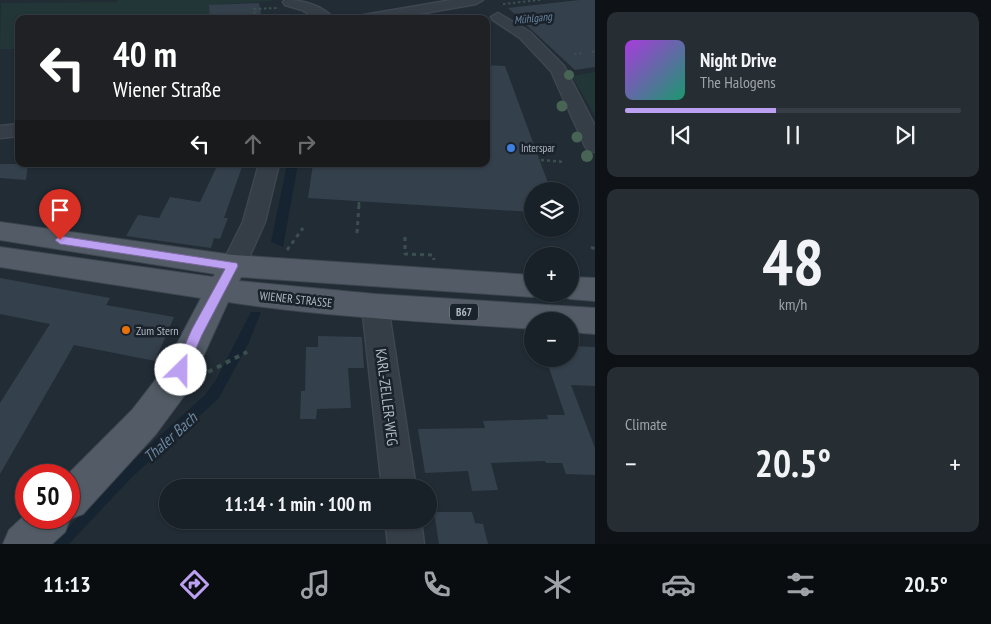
<!DOCTYPE html>
<html lang="en">
<head>
<meta charset="utf-8">
<style>
	body { margin:0; font-family:"PT Sans Narrow",sans-serif; background:#262e34; color:#f1f3f6; height:100vh; display:flex; flex-direction:column; font-size:19px; white-space:nowrap }
	* { box-sizing:border-box; margin:0 }
	p { font-size:16px; color:#9fa3a8 }
	.icon { flex:none; width:28px; height:28px; fill:none; stroke:currentColor; stroke-width:2; stroke-linecap:round; stroke-linejoin:round }
	.map { position:relative; flex:1; overflow:hidden }
	.side { display:flex; flex-direction:column; gap:12px; padding:12px; background:#0e1216; width:396px }
	.side>* { flex:none }
	.guide { position:absolute; left:15px; top:15px; width:475px; height:152px; border-radius:10px; box-shadow:0 1px 4px #0004,0 0 0 1px #373e45; background:#202124; color:#fff; overflow:hidden }
	.buttons { position:absolute; left:524px; top:182px; display:grid; gap:10px }
	.buttons a { display:grid; place-items:center; width:55px; height:55px; border-radius:50%; background:#192128; box-shadow:0 1px 4px #0004,0 0 0 1px #373e45; font-size:25px }
	.speed { position:absolute; left:15px; top:464px; display:flex; gap:10px; font-size:25px; font-weight:700; text-align:center }
	.speed>* { display:grid; place-content:center; width:65px; height:65px; border-radius:50%; background:#192128; box-shadow:0 1px 4px #0004,0 0 0 1px #373e45; line-height:1 }
	.speed .limit { border:8px solid #d22; background:#fff; color:#111 }
	.pin { position:absolute; display:grid; place-items:center; width:42px; height:42px; color:#fff; margin:-51px -21px; border-radius:50% 50% 50% 0; rotate:-45deg; box-shadow:0 0 5px #0007 }
	.pin .icon { rotate:45deg }
	.me { position:absolute; width:55px; margin:-28px; rotate:23deg; stroke-linejoin:round; filter:drop-shadow(0 0 4px #0008) }
	.turn { display:flex; align-items:center; gap:18px; height:105px; padding:0 15px; font-size:22px }
	.turn .icon { width:65px; height:65px; stroke-width:2.5 }
	.turn b { display:block; font-size:35px; line-height:42px }
	.lanes { display:flex; align-items:center; height:48px; padding:0 15px; background:#0003; justify-content:center; gap:25px; direction:ltr }
	.lanes .off { opacity:.35 }
	.big { font-size:38px; font-weight:700; line-height:1.1 }
	.side .widget { flex:1; display:flex; flex-direction:column; justify-content:center; gap:8px; min-width:0; padding:0 18px; border-radius:10px; background:#262e34 }
	.side .dial { align-items:center; gap:0 }
	.dial b { font-size:65px; line-height:1 }
	.song { display:flex; align-items:center; gap:15px }
	.cover { width:60px; height:60px; border-radius:8px; background:linear-gradient(135deg,hsl(280 70% 55%),hsl(160 70% 35%)) }
	.played { height:5px; border-radius:2px; background:linear-gradient(90deg,#bca0f2 45%,#373e45 45%) }
	.keys { display:flex; justify-content:space-around; direction:ltr }
	.heat { display:flex; justify-content:space-between; align-items:center; font-size:28px; direction:ltr }
	.trip { position:absolute; left:159px; top:479px; width:278px; height:50px; border-radius:25px; background:#192128; box-shadow:0 1px 4px #0004,0 0 0 1px #373e45; font-weight:700; line-height:50px; text-align:center }
	.tab-bar { display:flex; height:80px; justify-content:space-around; align-items:center; background:#0a0d10; color:#9fa3a8 }
	.tab-bar .icon { width:35px; height:35px }
	.tab-bar .current { color:#bca0f2 }
	.tab-bar b { font-size:22px; color:#f1f3f6 }
	main { display:flex; flex:1; min-height:0 }
	.map>svg:first-child { display:block }
	.green { fill:#233637 }
	.water { fill:#162432 }
	.building { fill:#34404c }
	.lines { fill:none; stroke-linecap:round; stroke-linejoin:round }
	.minor-casing { stroke:#3e4650; stroke-width:3 }
	.major-casing { stroke:#3e4650; stroke-width:2 }
	.path-far3 { stroke:#3c4f4f; stroke-width:2; stroke-dasharray:2.5 2.5; stroke-linecap:butt }
	.path-far2 { stroke:#3c4f4f; stroke-width:2.5; stroke-dasharray:3 3; stroke-linecap:butt }
	.path-far1 { stroke:#3c4f4f; stroke-width:3; stroke-dasharray:4 4; stroke-linecap:butt }
	.path { stroke:#3c4f4f; stroke-width:4; stroke-dasharray:5 5; stroke-linecap:butt }
	.minor { fill:#353d46; fill-rule:evenodd }
	.major { fill:#535c66; fill-rule:evenodd }
	.tree { fill:#486454 }
	.route { fill:#bca0f2; stroke:#7a689d }
	.shop-dot { fill:#3f7fe0; stroke:#1a222b; stroke-width:2 }
	.food-dot { fill:#e8710a; stroke:#1a222b; stroke-width:2 }
	.labels { text-anchor:middle; dominant-baseline:central; stroke-width:5; stroke-linejoin:round; paint-order:stroke }
	.far-water-label { font-size:11px; font-style:italic; fill:#6a85a0; stroke:#1a222b }
	.far-poi-label { font-size:11px; fill:#afb8c3; stroke:#1a222b; text-anchor:start }
	.shield { fill:#1a222b; stroke:#828b95; stroke-width:1 }
	.shield-label { font-size:11px; font-weight:bold; fill:#afb8c3 }
	.street-label { font-size:12px; fill:#afb8c3; stroke:#1a222b }
	.poi-label { font-size:12px; fill:#afb8c3; stroke:#1a222b; text-anchor:start }
	.near-street-label { font-size:15px; fill:#afb8c3; stroke:#1a222b }
	.near-water-label { font-size:16px; font-style:italic; fill:#6a85a0; stroke:#1a222b }
</style>
</head>
<body>
<main>
<div class="map">
<svg width="595" height="544" viewBox="0 0 595 544">
	<rect width="100%" height="100%" fill="#212c35"/>
	<g class="green">
		<path d="M118,0h154v1l-49,3 -5,15h-199v30h-19l1,-46 115,-1z"/>
		<path d="M595,72v44l-23,-40z"/>
	</g>
	<g class="water">
		<path d="M287,164h11l-15,83 -12,-5z"/>
		<path d="M251,312h10l-12,30 -30,56 -88,80 -62,66h-16l69,-74 83,-75 12,-17z"/>
	</g>
	<g class="building">
		<path d="M579,0h16v67l-20,3 -67,-62z"/>
		<path d="M259,3l3,16h-52l-1,-14z"/>
		<path d="M486,65l19,1 46,125h-19v21l-224,-14 5,-34h173z"/>
		<path d="M0,164h28l-2,16 -26,-2z"/>
		<path d="M218,164h25l-19,54h4l-8,21 -6,-1 -3,10 -85,-12 12,-21 21,3 11,-21 30,5z"/>
		<path d="M0,278l110,20 -4,7 68,12 -19,44 -81,-16 -74,129v-71l50,-79 -50,-10z"/>
		<path d="M318,336l44,1 2,31h-16l3,40 -34,1 -1,10h-16l1,-28h4l1,-44h12z"/>
		<path d="M570,346l25,1v39l-24,-1 24,63v27l-29,-1 -4,-11h-16l-1,-2 -54,2 7,27 -26,1 -4,-20 -43,2 -7,-44 67,-1 -2,-7 65,-2 -1,-4h18l-19,-56h24z"/>
		<path d="M434,512h38l3,11 8,1 5,20h-49z"/>
	</g>
	<g class="lines">
		<defs>
			<g id="minor">
				<path d="M285,0c17,0 37,5 49,19h-17l-15,-9 -17,-5 -2,-3z"/>
				<path d="M452,0h31l-7,4 -86,15h-33l7,-4z"/>
				<path d="M498,13l32,19 34,34 31,60v26l-7,-2 -3,-4 -34,-75 -31,-33 -27,-18 -2,-3z"/>
				<path d="M19,124v12l-19,2v-12z"/>
				<path d="M259,164h20l-14,58 -23,51 -9,3 -9,-3 -3,-7 22,-44z"/>
				<path d="M375,295l9,3 4,8 28,182h-34l-20,-182 4,-8z"/>
				<path d="M385,520h36l3,24h-36z"/>
			</g>
			<g id="major">
				<path d="M0,222l233,33 299,20v19h10l-10,3 -291,-20 -2,4 136,13 220,14v26l-25,-2v-11h-38v8c-101,-7 -203,-12 -304,-27l-41,90 -31,42 -73,80 -13,5 -5,13 -13,12h-49l6,-14 17,-16v4h43v-43h-2l65,-65 31,-40 38,-72 -201,-31v-20l213,30 2,-3 -215,-34z"/>
				<path d="M570,277l25,1v23l-25,-2 -10,-3 -1,-2h11z"/>
			</g>
		</defs>
		<use href="#minor" class="minor-casing"/>
		<use href="#major" class="major-casing"/>
		<g class="path-far3">
			<path d="M503,4l37,-4"/>
			<path d="M255,19l-1,-10 23,-1"/>
			<path d="M592,52l3,-1"/>
			<path d="M574,54l9,-1"/>
		</g>
		<g class="path-far2">
			<path d="M541,160l23,2"/>
			<path d="M359,205v-4"/>
		</g>
		<g class="path-far1">
			<path d="M357,233l2,-29"/>
			<path d="M405,237v17l28,1 1,5"/>
			<path d="M591,247l4,2"/>
			<path d="M287,250l16,-22"/>
			<path d="M245,353l2,-1"/>
		</g>
		<path class="path" d="M208,372l39,-20"/>
		<use href="#minor" class="minor"/>
		<use href="#major" class="major"/>
	</g>
	<g class="tree">
		<circle cx="569" cy="75" r="5"/>
		<circle cx="562" cy="106" r="5.5"/>
		<circle cx="577" cy="137" r="5.5"/>
		<circle cx="587" cy="156" r="6"/>
	</g>
	<path class="route" d="M60,236l177,27 1,3 -36,69 -17,39 -4,2 -5,-2 -2,-4 18,-41 33,-60 -165,-25 -5,-4z"/>
	<circle class="shop-dot" cx="511" cy="148" r="5"/>
	<circle class="food-dot" cx="126" cy="330" r="5"/>
	<g class="labels">
		<g class="far-water-label">
			<text transform="translate(533 18) rotate(-6)">Mühlgang</text>
		</g>
		<g class="far-poi-label">
			<text x="521" y="148">Interspar</text>
		</g>
		<rect class="shield" x="450" y="303.5" width="28" height="17" rx="4"/>
		<g class="shield-label">
			<text x="464" y="312">B67</text>
		</g>
		<g class="street-label">
			<text transform="translate(296 299) rotate(6)">WIENER STRASSE</text>
		</g>
		<g class="poi-label">
			<text x="136" y="330">Zum Stern</text>
		</g>
		<g class="near-street-label">
			<text transform="translate(387 397) rotate(83)">KARL-ZELLER-WEG</text>
		</g>
		<g class="near-water-label">
			<text transform="translate(170 437) rotate(-42)">Thaler Bach</text>
		</g>
	</g>
</svg>
<div class="buttons">
<a><svg class="icon" aria-label="layers" viewBox="0 0 24 24"><path d="M12 4l9 5-9 5-9-5zM3 14l9 5 9-5"/></svg></a>
<a>+</a>
<a>−</a>
</div>
<div class="speed"><div class="limit">50</div></div>
<div class="pin" style="left:60px;top:240px;background:#d93025"><svg class="icon" aria-label="arrive" viewBox="0 0 24 24"><path d="M6 21V4h12l-3 4 3 4H6"/></svg></div>
<svg class="me" style="left:181px;top:370px" viewBox="-20 -20 40 40"><circle r="19" fill="#fff"/><path d="M0-13L10 11 0 6-10 11z" fill="#bca0f2"/></svg>
<div class="trip">11:14 · 1 min · 100 m</div>
<div class="guide">
<div class="turn"><svg class="icon" aria-label="left" viewBox="0 0 24 24"><path d="M17 20v-9H6M10 6l-5 5 5 5"/></svg><div><b>40 m</b>Wiener Straße</div></div>
<div class="lanes"><svg class="icon" aria-label="left" viewBox="0 0 24 24"><path d="M17 20v-9H6M10 6l-5 5 5 5"/></svg><svg class="icon off" aria-label="ahead" viewBox="0 0 24 24"><path d="M12 20V5M6 11l6-6 6 6"/></svg><svg class="icon off" aria-label="right" viewBox="0 0 24 24"><path d="M7 20v-9h11M14 6l5 5-5 5"/></svg></div>
</div>
</div>
<section class="side">
<div class="widget">
<div class="song"><i class="cover"></i><div><b>Night Drive</b><p>The Halogens</p></div></div>
<div class="played"></div>
<div class="keys"><svg class="icon" aria-label="previous" viewBox="0 0 24 24"><path d="M18 5L8 12l10 7zM5 5v14"/></svg><svg class="icon" aria-label="pause" viewBox="0 0 24 24"><path d="M8 5v14M16 5v14"/></svg><svg class="icon" aria-label="next" viewBox="0 0 24 24"><path d="M6 5l10 7-10 7zM19 5v14"/></svg></div>
</div>
<div class="widget dial"><b>48</b><p>km/h</p></div>
<div class="widget"><p>Climate</p>
<div class="heat"><a>−</a><b class="big">20.5°</b><a>+</a></div>
</div>
</section>
</main>
<nav class="tab-bar">
<b>11:13</b>
<svg class="icon current" aria-label="directions" viewBox="0 0 24 24"><path d="M12 3l9 9-9 9-9-9zM9 14v-3h6M13 9l2 2-2 2"/></svg>
<svg class="icon" aria-label="music" viewBox="0 0 24 24"><path d="M9 18V5l10-2v13"/><circle cx="6" cy="18" r="3"/><circle cx="16" cy="16" r="3"/></svg>
<svg class="icon" aria-label="phone" viewBox="0 0 24 24"><path d="M5 4h4l2 5-3 2q2 4 5 5l2-3 5 2v4C11 20 4 13 5 4z"/></svg>
<svg class="icon" aria-label="climate" viewBox="0 0 24 24"><path d="M12 3v18M4 7l16 10M4 17L20 7"/></svg>
<svg class="icon" aria-label="car" viewBox="0 0 24 24"><path d="M5 17H2v-5l4-1 3-4h7l3 4 3 1v5h-3M9 17h6M6 11h13"/><circle cx="7" cy="17" r="2"/><circle cx="17" cy="17" r="2"/></svg>
<svg class="icon" aria-label="filters" viewBox="0 0 24 24"><path d="M4 7h16M4 17h16"/><circle cx="9" cy="7" r="2"/><circle cx="15" cy="17" r="2"/></svg>
<b>20.5°</b>
</nav>
</body>
</html>
